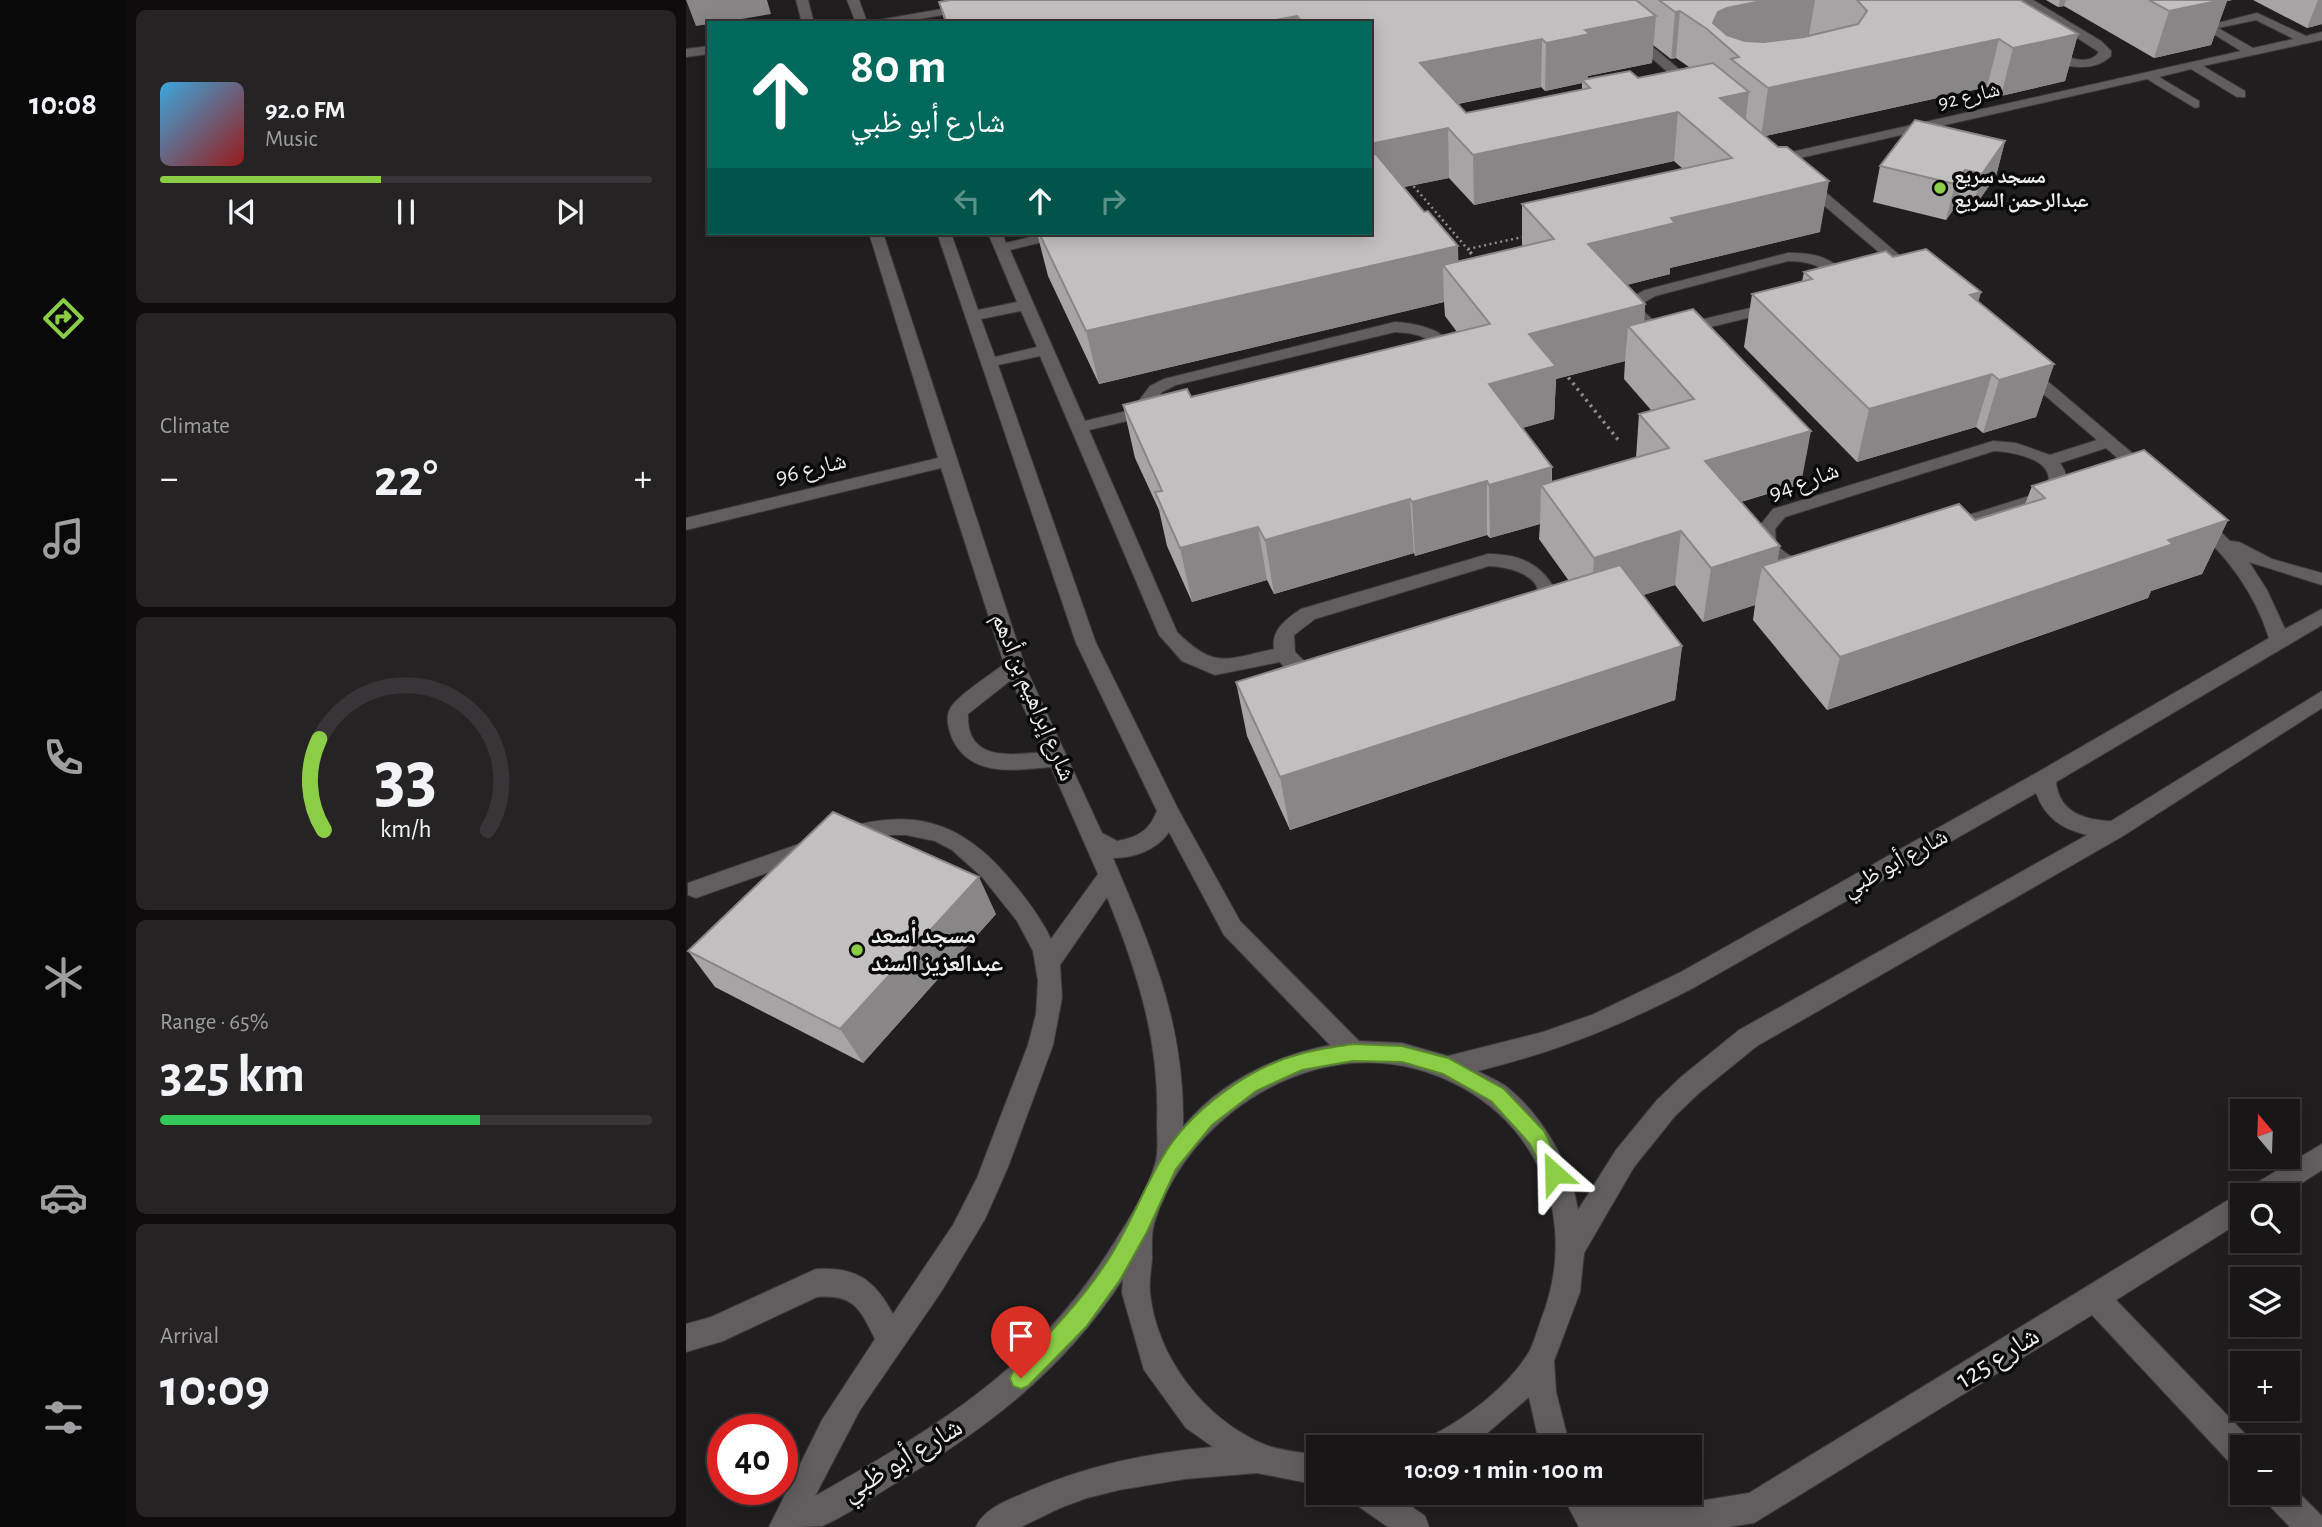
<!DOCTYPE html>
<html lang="en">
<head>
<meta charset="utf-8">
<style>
	body { margin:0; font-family:"Alegreya Sans","Noto Naskh Arabic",sans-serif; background:#262325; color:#f1f3f6; height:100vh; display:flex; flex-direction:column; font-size:26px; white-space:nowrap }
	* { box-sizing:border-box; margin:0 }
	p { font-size:23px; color:#9f9fa2 }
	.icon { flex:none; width:38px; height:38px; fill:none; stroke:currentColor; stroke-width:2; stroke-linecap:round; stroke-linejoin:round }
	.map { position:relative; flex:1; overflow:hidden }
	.details { display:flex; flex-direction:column; gap:10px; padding:10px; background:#0e0c0d; width:560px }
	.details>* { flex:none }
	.guide { position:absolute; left:21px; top:21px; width:665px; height:214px; border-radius:0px; box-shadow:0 4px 18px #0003,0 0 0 2px #373537; background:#00695c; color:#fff; overflow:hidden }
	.needle { width:46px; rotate:341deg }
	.fabs { position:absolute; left:1544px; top:1099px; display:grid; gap:14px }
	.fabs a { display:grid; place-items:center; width:70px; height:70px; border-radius:0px; background:#191618; box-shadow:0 4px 18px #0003,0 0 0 2px #373537; font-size:35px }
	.speed { position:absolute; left:21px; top:1414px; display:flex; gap:14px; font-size:35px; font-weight:700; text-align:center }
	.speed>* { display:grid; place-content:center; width:91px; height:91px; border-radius:50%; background:#191618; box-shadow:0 4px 18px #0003,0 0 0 2px #373537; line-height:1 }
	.speed .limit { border:10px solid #d22; background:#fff; color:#111 }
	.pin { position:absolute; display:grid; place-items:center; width:60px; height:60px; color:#fff; margin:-72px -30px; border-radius:50% 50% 50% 0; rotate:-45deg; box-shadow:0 0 7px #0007 }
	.pin .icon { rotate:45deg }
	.me { position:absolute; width:77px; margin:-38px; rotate:335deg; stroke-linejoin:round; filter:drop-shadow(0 0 5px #0008) }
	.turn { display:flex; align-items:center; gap:24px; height:147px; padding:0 28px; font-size:32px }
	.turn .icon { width:91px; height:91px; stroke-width:2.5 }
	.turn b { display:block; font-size:49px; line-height:60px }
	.lanes { display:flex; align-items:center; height:66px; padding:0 28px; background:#0003; justify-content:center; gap:35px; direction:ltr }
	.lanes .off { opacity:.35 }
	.big { font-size:52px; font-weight:700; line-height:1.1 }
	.details .widget { flex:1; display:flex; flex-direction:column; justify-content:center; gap:10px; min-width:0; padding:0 24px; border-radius:10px; background:#262325 }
	.details .dial { align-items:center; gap:0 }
	.dial svg { height:182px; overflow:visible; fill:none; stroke:#373537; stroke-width:7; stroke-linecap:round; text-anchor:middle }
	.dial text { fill:#f1f3f6; stroke:none }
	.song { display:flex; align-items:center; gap:21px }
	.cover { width:84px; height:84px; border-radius:10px; background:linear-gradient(135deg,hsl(200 70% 55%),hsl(0 70% 35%)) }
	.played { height:7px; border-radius:4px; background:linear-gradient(90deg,#8bce46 45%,#373537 45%) }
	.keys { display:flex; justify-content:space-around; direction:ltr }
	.heat { display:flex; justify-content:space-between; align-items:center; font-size:38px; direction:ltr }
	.charge { height:10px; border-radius:5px; background:linear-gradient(90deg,#34c759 65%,#373537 0) }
	.trip { position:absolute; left:620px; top:1435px; width:396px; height:70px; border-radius:0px; background:#191618; box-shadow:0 4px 18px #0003,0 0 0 2px #373537; font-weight:700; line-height:70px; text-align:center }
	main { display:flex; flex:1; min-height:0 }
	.tab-bar { display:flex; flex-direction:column; width:126px; justify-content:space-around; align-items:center; background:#0a090a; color:#9f9fa2 }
	.tab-bar .icon { width:49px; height:49px }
	.tab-bar .current { color:#8bce46 }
	.tab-bar b { font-size:32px; color:#f1f3f6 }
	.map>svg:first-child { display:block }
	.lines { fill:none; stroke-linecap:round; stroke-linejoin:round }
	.minor-casing { stroke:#3d3a3c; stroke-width:2 }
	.path-far1 { stroke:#8e8c8d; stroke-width:2.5; stroke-dasharray:2 3.5; stroke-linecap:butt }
	.path { stroke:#8e8c8d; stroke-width:3.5; stroke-dasharray:2.5 4.5; stroke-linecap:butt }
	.minor { fill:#625e60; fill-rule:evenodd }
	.wall { fill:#a8a4a6; fill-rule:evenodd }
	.shaded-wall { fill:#888687 }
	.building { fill:#c3bfc1; stroke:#888687; stroke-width:2 }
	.route { fill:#8bce46; stroke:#5a862e; stroke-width:2 }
	.poi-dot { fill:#8bce46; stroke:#0a0909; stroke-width:2.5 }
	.labels { text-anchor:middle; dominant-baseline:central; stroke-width:7; stroke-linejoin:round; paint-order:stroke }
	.far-street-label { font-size:21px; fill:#eeeced; stroke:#0a0909 }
	.far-poi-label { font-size:21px; font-weight:bold; fill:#eeeced; stroke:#0a0909; text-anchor:start }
	.street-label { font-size:24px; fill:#eeeced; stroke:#0a0909 }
	.poi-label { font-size:24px; font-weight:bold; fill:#eeeced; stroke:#0a0909; text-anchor:start }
	.near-street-label { font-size:28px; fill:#eeeced; stroke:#0a0909 }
</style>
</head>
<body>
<main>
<nav class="tab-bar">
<b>10:08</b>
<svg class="icon current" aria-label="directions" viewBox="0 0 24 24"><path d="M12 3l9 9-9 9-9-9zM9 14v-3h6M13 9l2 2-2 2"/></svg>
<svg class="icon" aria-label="music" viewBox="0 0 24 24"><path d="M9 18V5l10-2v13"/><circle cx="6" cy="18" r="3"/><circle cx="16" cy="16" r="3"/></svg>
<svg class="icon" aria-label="phone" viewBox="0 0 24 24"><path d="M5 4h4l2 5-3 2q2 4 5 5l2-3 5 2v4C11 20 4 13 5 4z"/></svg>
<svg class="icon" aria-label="climate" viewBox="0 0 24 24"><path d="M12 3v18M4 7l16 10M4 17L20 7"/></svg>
<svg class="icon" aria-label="car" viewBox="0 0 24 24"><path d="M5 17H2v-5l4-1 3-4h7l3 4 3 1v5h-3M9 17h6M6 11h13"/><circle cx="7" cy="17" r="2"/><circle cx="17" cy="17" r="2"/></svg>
<svg class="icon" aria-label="filters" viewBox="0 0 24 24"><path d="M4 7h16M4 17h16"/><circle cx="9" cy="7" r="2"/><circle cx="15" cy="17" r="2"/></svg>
</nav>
<section class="details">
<div class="widget">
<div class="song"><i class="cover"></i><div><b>92.0 FM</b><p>Music</p></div></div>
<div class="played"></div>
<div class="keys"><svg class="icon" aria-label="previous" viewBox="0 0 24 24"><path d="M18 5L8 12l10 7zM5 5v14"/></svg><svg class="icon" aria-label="pause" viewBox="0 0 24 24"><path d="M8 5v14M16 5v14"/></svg><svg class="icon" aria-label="next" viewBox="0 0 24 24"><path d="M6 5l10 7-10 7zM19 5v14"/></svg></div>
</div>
<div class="widget"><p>Climate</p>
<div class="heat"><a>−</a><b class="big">22°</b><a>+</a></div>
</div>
<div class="widget dial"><svg viewBox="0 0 100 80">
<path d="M14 69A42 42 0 1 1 86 69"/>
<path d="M14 69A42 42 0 0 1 12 29" stroke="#8bce46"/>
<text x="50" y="56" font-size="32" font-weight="700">33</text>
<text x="50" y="72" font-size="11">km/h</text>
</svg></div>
<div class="widget"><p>Range · 65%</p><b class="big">325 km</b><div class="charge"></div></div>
<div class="widget"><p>Arrival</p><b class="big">10:09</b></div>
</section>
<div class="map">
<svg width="1636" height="1527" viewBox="0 0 1636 1527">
	<rect width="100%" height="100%" fill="#211e20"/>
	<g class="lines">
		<defs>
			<g id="minor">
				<path d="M110,0h12l6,23h-12z"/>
				<path d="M161,0h12l8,22 127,-22h27l-6,3 -120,20h-39z"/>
				<path d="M898,0h13l102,86v6h-8z"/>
				<path d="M1333,0h14l68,41 10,10v5c-19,18 -49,11 -69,0l-2,-3 6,-4c16,5 41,20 53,3z"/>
				<path d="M1571,13l49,23 16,-4v8l-119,26 42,25v6h-8l-46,-28 -32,8 40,24v6l-4,1 -48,-29 -369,84 -7,-4 7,-4 463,-104 -39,-24zM1570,20l38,19 -41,9 -35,-20z"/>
				<path d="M23,46v8l-23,3v-8z"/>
				<path d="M1119,178l5,1 101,86 2,3 -2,3h-10l-101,-86v-6z"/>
				<path d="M183,233h14l142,433 77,167 15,8c21,-4 32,-10 40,-30l-81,-168 -139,-410h14l27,77 39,-8 -29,-69h14l4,10 40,-10h23l-2,3 -57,14 75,171 54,-13 -2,-5 13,-17 14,-7 231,-57c31,2 79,15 40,49l-232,58c-20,3 -44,5 -59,-12l-55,13 88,202c38,38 49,27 97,17 -3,-19 12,-30 27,-40l187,-55c31,0 53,9 68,37l-2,11 -15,21 -187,56c-27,4 -55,8 -72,-17l-65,13 -33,-14 -23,-26 -119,-279 -42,9 98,278 82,166 62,112 119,120 43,2 46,13 95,-24 51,-18 85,-41 359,-201 231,-134c-15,-47 -42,-81 -77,-114l-3,-4 3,-4h12l26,25 9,1 33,17 50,14v12l-73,-23 18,28 18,39 37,-20v16l-266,157c3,30 28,38 55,39l211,-130v17l-199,128 -366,210 -58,47 -24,23 -41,51 -50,86 -4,39 -26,69 2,31 14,55h-30l-11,-50 -58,50h-47l5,-10c36,-18 78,-49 100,-85 5,-9 8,-21 12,-32 35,-89 7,-184 -78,-232 -34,-19 -72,-28 -111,-25 -89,8 -172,75 -198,161 -3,11 -2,24 -2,35 -1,11 -3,23 -2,34 7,64 53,124 111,150 17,8 39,9 57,12v30l-61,-12 -72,6 -66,11 -32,8 -27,10 -39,19h-45c7,-17 29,-26 46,-33 62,-28 124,-41 191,-47l-27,-19 -42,-58 -22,-77 1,-14c-61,94 -141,153 -237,210 -20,12 -42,28 -64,37 -14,1 -38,1 -53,1l53,-107 53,-81c-15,-30 -21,-45 -58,-42l-94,44 -37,11v-28l25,-7 105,-48c40,-2 58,10 77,45l60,-89 24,-47 51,-133 8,-31 2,-33 -5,-30 -16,-30 -35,-44 -30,-27 -17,-9 -29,-6h-19l-40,10 -8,-3 -3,-6 3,-6c71,-23 121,-10 169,47 17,20 32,39 43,62l47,-65 -47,-107c-36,3 -79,11 -98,-27 -4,-9 -8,-22 -3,-31 6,-13 42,-35 54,-45l-63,-196 -255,62v-12l252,-60zM335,311l16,36 -42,10 -14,-38zM709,332c14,1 36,2 40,19l-12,14 -220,54c-20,2 -40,6 -50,-16l9,-11 14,-7zM803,566c15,0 58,9 47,34 -2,5 -8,9 -11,13l-173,52 -42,2 -15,-15 -1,-17 21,-16zM325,680l33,72c-34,3 -78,10 -76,-38zM1350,793c10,26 25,35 51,42l-348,195 -58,47 -24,23 -41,50 -38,60c-7,-45 -35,-94 -71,-123 -8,-6 -20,-11 -29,-16 81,-20 144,-46 217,-84zM483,832l55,103 106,110c-56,11 -110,37 -147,82 2,-103 -31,-177 -70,-269 21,0 44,-8 56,-26zM421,897c30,73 53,145 50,225 0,13 2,30 -2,42 -8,27 -26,55 -41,79 -78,126 -174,182 -299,253l45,-86 81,-118 44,-73 23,-52 45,-122 9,-47 -2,-33z"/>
				<path d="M1102,253c23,-1 45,4 59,23l-3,12 -7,8 -163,40 -28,-6 -20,-19 8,-15 11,-6zM1102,261c18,0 31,3 44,16l-5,13 -153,36 -18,-3 -14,-13 3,-8 10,-6z"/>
				<path d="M1340,366l6,2 119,101 3,4 -3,4h-12l-33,-29 -46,15c10,14 7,22 -2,36l-214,68c-30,8 -94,8 -87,-38l16,-20 220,-68 23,2 34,12 47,-15 -77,-66 -2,-3zM1308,451c22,1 68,10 51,40l-213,67c-22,4 -41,4 -56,-14l-1,-15 10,-12z"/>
				<path d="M127,839l8,3 3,6 -3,6 -125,44 -8,-3v-12z"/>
				<path d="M1636,1144v26l-39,25h-41v26l-126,79 137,142 1,5h-12v21l-11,-4 -139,-149 -338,208 -25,4h-150l-18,-34h32l7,11 68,2 81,-13 484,-296 9,-4 5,2 4,-9z"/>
				<path d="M1601,1481l35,35v11h-32l-22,-23 -4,-11h23z"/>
				<path d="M665,1493h41l33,23 4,11h-41l-33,-23z"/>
			</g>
		</defs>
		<use href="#minor" class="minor-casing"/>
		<g class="path-far1">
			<path d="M724,182l61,71"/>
			<path d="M782,249l59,-13"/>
		</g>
		<g class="path">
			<path d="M784,252l7,8"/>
			<path d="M878,372l55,69"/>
		</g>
		<use href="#minor" class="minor"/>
	</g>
	<g class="wall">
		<path d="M265,0h1069l58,34 -13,47 -64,15 -14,-9 -222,49 55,96 -150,36v6l-43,11 18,19 -1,18 157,162 -60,18 39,44 -3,15 198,-41 50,-16 7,-18 196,34 -26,54 -51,17 -3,7 -321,112 -74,-90 2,-15 -52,17 -28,-37 -32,10 39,51 -7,54 -385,130 -43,-94 -11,-54 333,-101 -30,-42 1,-15 -50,14 -3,-3 -72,21 -1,-3 -140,41 -7,-14 -75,22 -25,-56 -8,-36 -24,-52 -12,-53 68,-8 266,-65 -12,-16 -1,-14 -345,82 -51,-108 -11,-43h333v-210h-425l-6,-21zM967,45l18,14 5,-1 13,9 -51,11 -50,1v-3l64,-13zM896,83v6l-116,24 -8,-9 83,-17 4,4zM988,161l9,8 -161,35v42l-64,15 -34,-49 -20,-25 45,-9 25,27zM939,361l-1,18 27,31 -12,4 -3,44 -84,24v-15l-30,-39 32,-9 2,-40z"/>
		<path d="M1360,0h186l-5,1 -16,44 -57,13 -90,-52 -6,1z"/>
		<path d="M1567,0h69v24l-15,4z"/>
		<path d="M1319,141l-9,35 -24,34 -16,-4 -10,14 -73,-18 7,-36z"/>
		<path d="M1207,257l88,35 -3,10 76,62 -18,53 -53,16 -7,-6 -119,35 -113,-115 8,-53 50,-12 2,-10z"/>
		<path d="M310,914l-133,149 -148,-76 -27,-36z"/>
	</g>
	<g class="shaded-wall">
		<path d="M0,0h81l4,14 -53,9h-9v1l-13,2z"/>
		<path d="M1080,0h49l-6,35 -76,17 -20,-29 5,-11 9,-4z"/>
		<path d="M1374,0h6l-2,6 -6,1z"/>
		<path d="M1477,0h69l-5,1 -16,44 -57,13 15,-47z"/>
		<path d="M1632,0h4v24l-15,4z"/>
		<path d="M994,11l-4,47 -5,1 4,-47z"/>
		<path d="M611,16l1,7h-39z"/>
		<path d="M970,16l-4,47 -64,13v5l-6,-1v3l-37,8 1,-48 39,-13z"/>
		<path d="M1392,34l-13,47 -64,15 12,-48z"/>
		<path d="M856,39l-1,48 -119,24 -2,-48z"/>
		<path d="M1313,39l-12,48 -226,50 7,-49z"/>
		<path d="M1063,92l-6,49 -23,-43z"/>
		<path d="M992,112l-4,49 -200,44 -1,-50z"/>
		<path d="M762,128l1,50 -79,16v-50z"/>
		<path d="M1319,141l-9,35 -24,34 10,-36z"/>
		<path d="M1279,170l-9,36 -10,14 9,-36z"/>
		<path d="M1143,181l-9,51 -150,36v6l-85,21 3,-51 83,-26z"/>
		<path d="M772,246l1,38 -16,-19 1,37 -345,82 -13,-53z"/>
		<path d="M1295,292l-15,53 4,-50z"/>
		<path d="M959,304l-3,37 -14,-15 -3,35 -69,18 -2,40 -64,18 -1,-53 40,-50z"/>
		<path d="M1368,364l-18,53 -53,16 16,-53z"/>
		<path d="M1306,374l-16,53 -119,35 12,-53z"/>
		<path d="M1125,431l-10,53 -103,30 7,-53z"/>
		<path d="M866,467l-1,32 -10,-14 -1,39 -50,14 -1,-53z"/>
		<path d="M801,481v54l-72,21 -3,-54z"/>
		<path d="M724,499l4,54 -140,41 -9,-54z"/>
		<path d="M1542,520l-26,54 -51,17 -3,7 -321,112 13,-53 328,-117z"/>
		<path d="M572,527l9,53 -75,22 -12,-54z"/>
		<path d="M995,531l-6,54 -84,27 3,-54z"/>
		<path d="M1094,546l-6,33 -12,-13 -7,39 -52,17 8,-54z"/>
		<path d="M996,646l-7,54 -385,130 -10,-53z"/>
		<path d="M293,877l17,37 -133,149 -23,-34z"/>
	</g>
	<g class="building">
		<path d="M265,0h685l20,16 -71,14 5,4 -44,9 -4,-4 -122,24 46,50 124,-25 -8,-8 48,-9 8,7 75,-15 36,29 -29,6 58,49h9l42,34 -158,37 4,5 -87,21 57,60 -116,30 27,32 -67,18 63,83 -63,18 -2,-4 -75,21 -2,-3 -145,41 -7,-13 -78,21 -25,-56 7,-1 -39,-86 64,-16 4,8 299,-73 -47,-59 111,-26 -32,-35 210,-46 -54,-46 -205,43 -25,-27 -78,16v-121h-67l-6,-7 -38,7h-312l-8,-21z"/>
		<path d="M973,0h107l-39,8 -9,4 -5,11 14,12 18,6 19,1 40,-5 54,-13 9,-13 -10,-11h163l58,34 -65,14 -14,-9 -231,49 -37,-29 8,-2 -32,-28 -27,-18 -5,1z"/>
		<path d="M1463,0h73l-53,11z"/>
		<path d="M1229,120l90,21 -23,33 -17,-4 -10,14 -75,-18z"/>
		<path d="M690,154l48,58 4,-1 30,35 -372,85 -47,-98h331v-78z"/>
		<path d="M1240,249l55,43 -11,3 84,69 -55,16 -7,-6 -123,35 -117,-115 60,-15 -8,-7 82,-21 7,6z"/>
		<path d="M1007,309l118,122 -106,30 75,85 -69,22 -30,-37 -87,27 -53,-73 128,-37 -30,-34 55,-15 -66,-73z"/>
		<path d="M1458,450l84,70 -60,20 5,4 -333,113 -78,-91 197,-62 16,16 70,-22 -13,-12z"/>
		<path d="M934,565l62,81 -402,131 -44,-95z"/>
		<path d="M147,812l146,65 -139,152 -152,-78z"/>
	</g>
	<path class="route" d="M667,1044l49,2 46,12 56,31 40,42 20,42 -3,6 -7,3 -7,-3 -17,-35 -39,-43 -48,-27 -41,-12 -49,-1 -51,9 -46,21 -44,34 -36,44 -29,63 -27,48 -34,47 -58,59 -7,3 -8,-3 -3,-8 3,-7c33,-34 65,-66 91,-105 24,-34 37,-73 58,-108 26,-46 87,-91 138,-104 17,-5 35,-7 53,-10z"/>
	<g class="poi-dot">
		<circle cx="1254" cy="188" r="7"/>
		<circle cx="171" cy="950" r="7"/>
	</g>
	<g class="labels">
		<g class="far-street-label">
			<text transform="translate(1283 96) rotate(-13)">شارع 92</text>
		</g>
		<g class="far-poi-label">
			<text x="1268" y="176">مسجد سريع<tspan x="1268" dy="24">عبدالرحمن السريع</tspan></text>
		</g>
		<g class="street-label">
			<text transform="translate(125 469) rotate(-14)">شارع 96</text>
			<text transform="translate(1118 482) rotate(-20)">شارع 94</text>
			<text transform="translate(347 697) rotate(67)">شارع إبراهيم بن أدهم</text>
			<text transform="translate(1209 863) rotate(-29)">شارع أبو ظبي</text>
		</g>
		<g class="poi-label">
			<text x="185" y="936">مسجد أسعد<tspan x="185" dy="28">عبدالعزيز السند</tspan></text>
		</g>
		<g class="near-street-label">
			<text transform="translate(1312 1358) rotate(-32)">شارع 125</text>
			<text transform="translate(216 1460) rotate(-31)">شارع أبو ظبي</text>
		</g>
	</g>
</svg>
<div class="fabs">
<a><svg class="needle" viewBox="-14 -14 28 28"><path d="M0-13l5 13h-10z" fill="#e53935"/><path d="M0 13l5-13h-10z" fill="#9f9fa2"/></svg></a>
<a><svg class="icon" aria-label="search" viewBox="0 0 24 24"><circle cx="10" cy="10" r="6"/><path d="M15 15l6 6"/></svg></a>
<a><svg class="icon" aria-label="layers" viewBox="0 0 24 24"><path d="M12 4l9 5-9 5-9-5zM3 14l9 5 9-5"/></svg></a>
<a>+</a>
<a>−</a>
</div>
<div class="speed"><div class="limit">40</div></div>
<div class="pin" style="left:335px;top:1378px;background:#d93025"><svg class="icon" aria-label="arrive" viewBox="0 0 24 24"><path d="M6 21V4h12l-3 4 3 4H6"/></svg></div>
<svg class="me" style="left:868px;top:1173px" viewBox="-20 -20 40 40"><path d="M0-17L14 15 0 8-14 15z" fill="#8bce46" stroke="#fff" stroke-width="4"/></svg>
<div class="trip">10:09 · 1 min · 100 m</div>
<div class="guide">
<div class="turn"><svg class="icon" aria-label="ahead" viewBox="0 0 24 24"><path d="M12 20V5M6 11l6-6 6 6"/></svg><div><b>80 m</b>شارع أبو ظبي</div></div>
<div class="lanes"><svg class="icon off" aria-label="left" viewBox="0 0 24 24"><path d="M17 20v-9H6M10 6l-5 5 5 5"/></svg><svg class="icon" aria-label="ahead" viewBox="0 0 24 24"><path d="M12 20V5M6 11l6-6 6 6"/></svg><svg class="icon off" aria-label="right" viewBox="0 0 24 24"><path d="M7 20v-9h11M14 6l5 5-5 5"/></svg></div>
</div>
</div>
</main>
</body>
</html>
